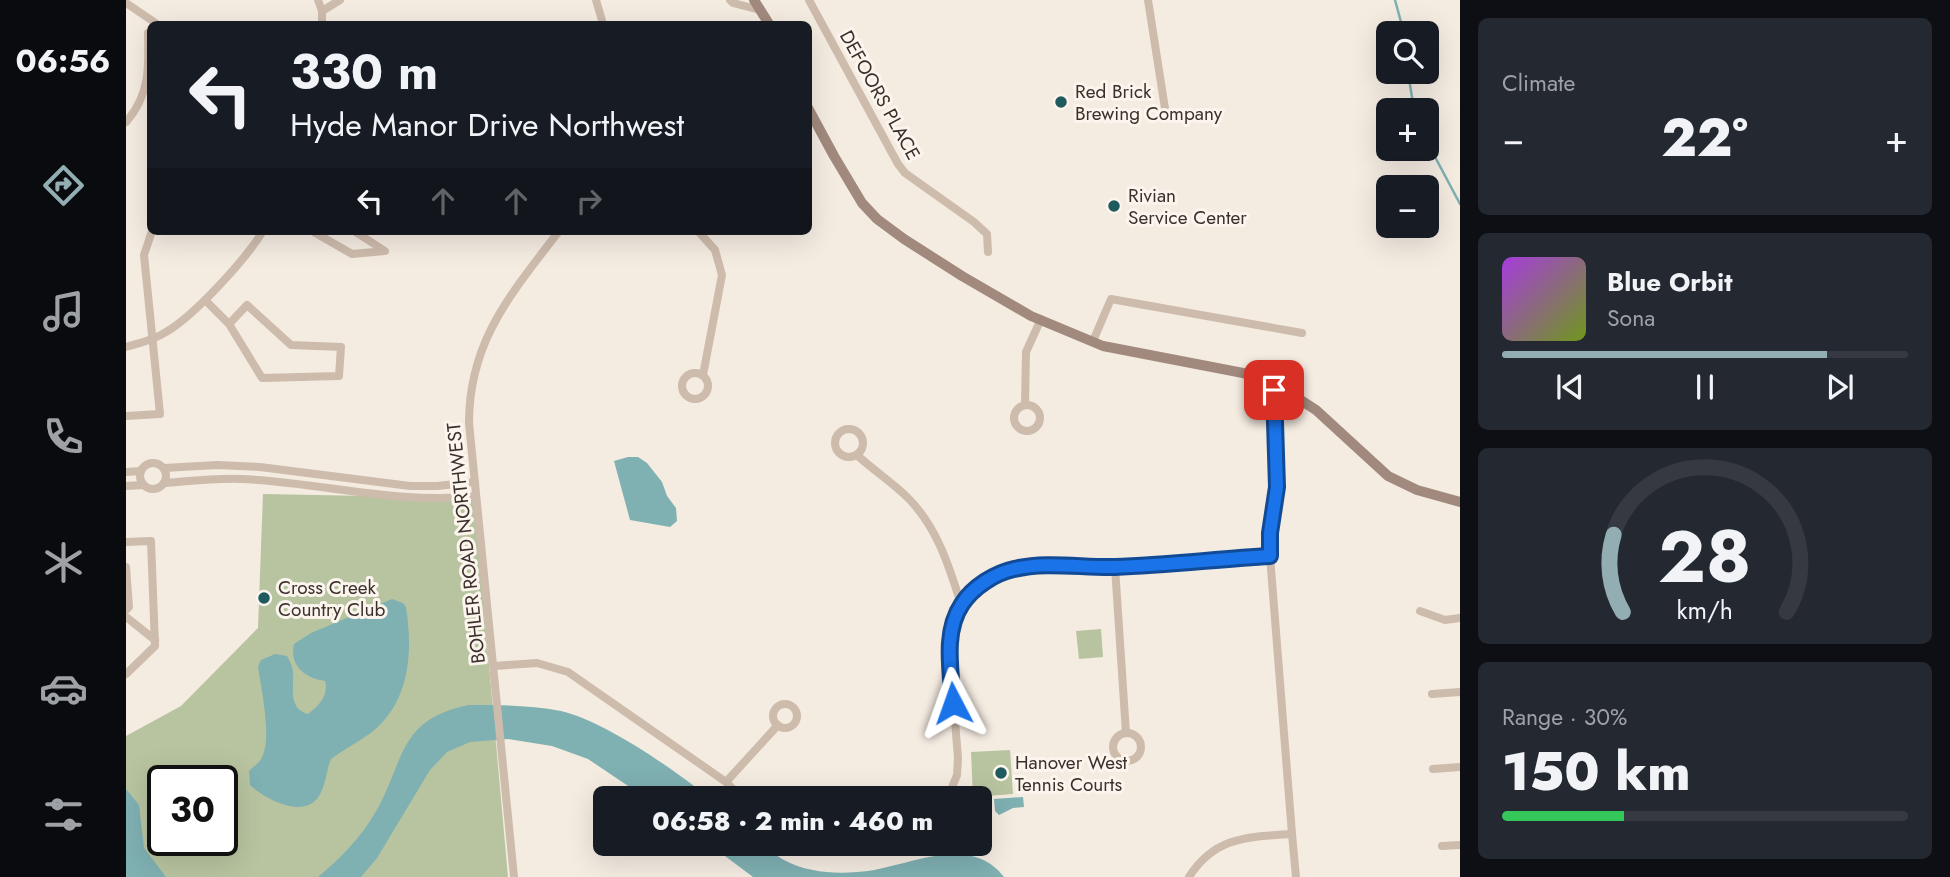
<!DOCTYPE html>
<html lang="en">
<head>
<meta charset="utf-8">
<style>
	body { margin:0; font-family:Jost,sans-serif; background:#242831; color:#f1f3f6; height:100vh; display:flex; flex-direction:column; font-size:26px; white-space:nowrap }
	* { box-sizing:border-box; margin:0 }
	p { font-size:23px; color:#9ea1a6 }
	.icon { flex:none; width:38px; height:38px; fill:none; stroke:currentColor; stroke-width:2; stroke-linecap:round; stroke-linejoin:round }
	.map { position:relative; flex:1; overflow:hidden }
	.side { display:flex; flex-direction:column; gap:18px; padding:18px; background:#0d0f14; width:490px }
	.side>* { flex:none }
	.guide { position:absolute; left:21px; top:21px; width:665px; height:214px; border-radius:10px; box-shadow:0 7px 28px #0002; background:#171b24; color:#f1f3f6; overflow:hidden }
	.fabs { position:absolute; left:1250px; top:21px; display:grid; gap:14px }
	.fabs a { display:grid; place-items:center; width:63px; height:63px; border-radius:10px; background:#171b24; box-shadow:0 7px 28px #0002; font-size:35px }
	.speed { position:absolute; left:21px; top:765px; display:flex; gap:14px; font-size:35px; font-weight:700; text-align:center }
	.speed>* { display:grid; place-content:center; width:91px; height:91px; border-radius:50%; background:#171b24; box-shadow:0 7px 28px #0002; line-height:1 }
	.speed .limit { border:4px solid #111; border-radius:10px; background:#fff; color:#111 }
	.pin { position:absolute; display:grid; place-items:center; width:60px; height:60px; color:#fff; margin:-30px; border-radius:14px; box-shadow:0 4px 10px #0006 }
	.me { position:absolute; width:77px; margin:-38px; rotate:356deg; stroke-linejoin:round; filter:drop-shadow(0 0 5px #0008) }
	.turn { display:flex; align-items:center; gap:24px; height:147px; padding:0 28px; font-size:32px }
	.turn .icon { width:91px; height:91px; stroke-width:2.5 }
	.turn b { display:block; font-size:49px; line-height:60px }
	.lanes { display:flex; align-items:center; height:66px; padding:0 28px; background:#0003; justify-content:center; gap:35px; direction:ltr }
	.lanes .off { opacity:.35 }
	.big { font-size:52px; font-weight:800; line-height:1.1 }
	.side .tile { flex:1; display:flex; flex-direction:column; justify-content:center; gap:10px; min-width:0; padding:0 24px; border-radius:10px; background:#242831 }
	.side .dial { align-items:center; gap:0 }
	.dial svg { height:182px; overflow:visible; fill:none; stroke:#363941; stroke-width:7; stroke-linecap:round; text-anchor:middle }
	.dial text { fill:#f1f3f6; stroke:none }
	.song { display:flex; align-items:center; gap:21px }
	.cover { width:84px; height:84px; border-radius:10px; background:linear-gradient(135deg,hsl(280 70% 55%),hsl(80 70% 35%)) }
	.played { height:7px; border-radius:4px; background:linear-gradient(90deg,#92aeb2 80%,#363941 80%) }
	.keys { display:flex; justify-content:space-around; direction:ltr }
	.heat { display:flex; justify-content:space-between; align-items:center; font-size:38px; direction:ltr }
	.charge { height:10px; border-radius:5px; background:linear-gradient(90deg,#34c759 30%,#363941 0) }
	.trip { position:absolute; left:467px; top:786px; width:399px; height:70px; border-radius:10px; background:#171b24; box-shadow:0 7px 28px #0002; font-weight:800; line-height:70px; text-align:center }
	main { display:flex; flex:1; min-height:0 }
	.tab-bar { display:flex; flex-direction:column; width:126px; justify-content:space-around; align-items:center; background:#090b0e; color:#9ea1a6 }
	.tab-bar .icon { width:49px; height:49px }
	.tab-bar .active { color:#92aeb2 }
	.tab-bar b { font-size:32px; color:#f1f3f6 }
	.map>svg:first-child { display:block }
	.green { fill:#b8c4a0; fill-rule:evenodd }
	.water { fill:#7fb0b2 }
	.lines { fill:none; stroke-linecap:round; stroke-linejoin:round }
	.stream { stroke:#7fb0b2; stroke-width:2.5 }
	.street { stroke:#cdbbac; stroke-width:8 }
	.secondary { stroke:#a18a7d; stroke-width:10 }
	.route-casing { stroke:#114b97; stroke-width:18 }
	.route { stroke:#1a73e8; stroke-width:12 }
	.poi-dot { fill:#1f5a5e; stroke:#fbf5ee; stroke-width:2.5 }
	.labels { text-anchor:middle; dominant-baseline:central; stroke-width:6; stroke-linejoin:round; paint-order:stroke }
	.poi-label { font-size:19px; fill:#3b302b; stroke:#fbf5ee; text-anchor:start }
	.street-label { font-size:19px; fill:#3b302b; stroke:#fbf5ee }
</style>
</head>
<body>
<main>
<nav class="tab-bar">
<b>06:56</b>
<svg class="icon active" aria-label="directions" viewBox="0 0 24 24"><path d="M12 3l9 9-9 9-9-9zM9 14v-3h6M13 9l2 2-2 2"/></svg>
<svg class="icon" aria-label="music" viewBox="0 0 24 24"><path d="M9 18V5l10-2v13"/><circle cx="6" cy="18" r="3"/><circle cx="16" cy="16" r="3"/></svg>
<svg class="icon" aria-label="phone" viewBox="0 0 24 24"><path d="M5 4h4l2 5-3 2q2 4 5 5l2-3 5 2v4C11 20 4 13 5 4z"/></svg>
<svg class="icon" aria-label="climate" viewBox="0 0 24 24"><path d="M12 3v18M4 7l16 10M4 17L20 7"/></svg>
<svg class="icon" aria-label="car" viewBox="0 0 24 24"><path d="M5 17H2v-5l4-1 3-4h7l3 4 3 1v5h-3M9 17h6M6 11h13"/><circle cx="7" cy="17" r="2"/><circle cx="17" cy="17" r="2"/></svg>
<svg class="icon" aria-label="filters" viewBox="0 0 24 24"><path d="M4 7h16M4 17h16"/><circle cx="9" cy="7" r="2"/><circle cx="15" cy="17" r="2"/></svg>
</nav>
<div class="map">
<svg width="1334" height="877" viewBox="0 0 1334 877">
	<rect width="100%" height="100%" fill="#f4ebe1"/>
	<g class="green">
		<path d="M137,494l211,4 34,379h-382v-141l55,-30 77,-78zM37,780h59v60h-59z"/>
		<path d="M975,629l2,28 -24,2 -3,-28z"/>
		<path d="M884,750l3,44 -40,3 -2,-45z"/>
	</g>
	<g class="water">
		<path d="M502,457h10l9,6 15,19 5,14 9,12 1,13 -7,6 -40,-7 -16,-59z"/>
		<path d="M266,599l11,4 3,4c7,46 4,94 -34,125 -13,10 -28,17 -41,27 -5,12 -5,26 -12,37 -15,24 -55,3 -69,-11l-1,-14c4,-4 10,-8 12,-12 12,-20 0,-70 -3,-93l3,-6 14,-6 12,2c3,5 6,11 6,17 1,16 -5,35 15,41 11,-8 21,-19 17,-33 -20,-3 -36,-15 -31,-37l17,-11z"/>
		<path d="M343,705c31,0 61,0 92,6 43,10 113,58 148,87h-63l-58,-39 -36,-13 -44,-7 -38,3 -23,10 -17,18 -53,88 -16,19h-43c23,-19 42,-39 57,-64 30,-51 22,-94 94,-108z"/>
		<path d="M0,789l13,16 5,43 22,29h-40z"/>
		<path d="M897,797l1,10 -11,1 -14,7 -4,-4 -1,-12z"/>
		<path d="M583,844c16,-1 34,-3 49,0 8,1 18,12 26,16 22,12 49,14 73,12 46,-2 111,-42 147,5h-251z"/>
	</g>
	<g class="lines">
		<g class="stream">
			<path d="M1269,0l9,33"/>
			<path d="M1282,72l6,38"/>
			<path d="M1300,140l34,64"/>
		</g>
		<g class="street">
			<path d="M192,0l4,11v13"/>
			<path d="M470,0l7,24"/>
			<path d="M604,0l3,3 27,7"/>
			<path d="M683,0l89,164 7,9 69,49 13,12 1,18"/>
			<path d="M1022,0l18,115"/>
			<path d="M0,3l31,21"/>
			<path d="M196,11l18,-11"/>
			<path d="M0,122c24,-27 23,-55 22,-89"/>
			<path d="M186,231l40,23 33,-3 -31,-20"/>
			<path d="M572,231l17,19 7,25 -19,100"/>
			<path d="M79,300l24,24 33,54 77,-2 2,-29 -50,-2 -44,-40 -18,19"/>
			<path d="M967,341l18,-42 191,34"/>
			<path d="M0,347c14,-4 28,-7 40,-15 28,-16 80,-73 97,-101"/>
			<circle cx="569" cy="386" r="13"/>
			<path d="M1150,384l-3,12 4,91 -7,46v23l22,278"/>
			<circle cx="901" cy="418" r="13"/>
			<path d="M899,405l1,-53 15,-33"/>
			<path d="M0,416l34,-2 -16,-159 8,-24"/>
			<circle cx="723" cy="443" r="14"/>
			<path d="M731,455c16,15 35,27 51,43 29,29 41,68 53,106"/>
			<circle cx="27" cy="476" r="13"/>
			<path d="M38,468l53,-3 43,2 150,19h27l38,-4"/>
			<path d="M0,472l15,-1"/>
			<path d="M39,483c25,-2 51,-5 76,-4 79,3 156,26 235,17"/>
			<path d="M0,486l17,-1"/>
			<path d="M0,542l25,-1 4,105 -29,28"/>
			<path d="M0,567l3,40 -3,3"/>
			<path d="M989,567l11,166"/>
			<path d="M1294,611l25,9 15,-2"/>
			<path d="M0,617l29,23"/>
			<path d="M368,666l43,-3 31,9 158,110 16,16"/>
			<path d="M1306,694l28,-2"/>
			<circle cx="659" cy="716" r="12"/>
			<circle cx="1001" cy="747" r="14"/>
			<path d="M1307,769l27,-2"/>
			<path d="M600,782l52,-57"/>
			<path d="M822,798l9,-23 1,-17 -9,-110c11,-102 99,-77 170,-81 51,-3 101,-7 151,-11"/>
			<path d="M669,844c23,8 46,6 69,0"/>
			<path d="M1316,846l18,-1"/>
			<path d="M388,877l-45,-454c0,-83 43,-130 90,-192"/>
			<path d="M1063,877c26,-41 59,-40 103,-43l4,43"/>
		</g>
		<g class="secondary">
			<path d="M628,0l15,24"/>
			<path d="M682,108l26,48 28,47 15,16 27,20 58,37 69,40 72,30 140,27 33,11 40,26 72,66 29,14 43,12"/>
		</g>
	</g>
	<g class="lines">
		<defs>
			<path id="route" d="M827,703c-2,-32 -10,-71 9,-99 11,-17 33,-31 52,-35 32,-8 69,-1 101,-2 52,-2 104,-8 155,-11v-23l7,-46 -3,-97"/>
		</defs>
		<use href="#route" class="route-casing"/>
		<use href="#route" class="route"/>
	</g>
	<g class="poi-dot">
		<circle cx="935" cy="102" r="7"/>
		<circle cx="988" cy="206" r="7"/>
		<circle cx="138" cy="598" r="7"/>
		<circle cx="875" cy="773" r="7"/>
	</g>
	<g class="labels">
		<g class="poi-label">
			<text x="949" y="91">Red Brick<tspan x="949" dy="22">Brewing Company</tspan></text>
			<text x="1002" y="195">Rivian<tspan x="1002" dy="22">Service Center</tspan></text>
			<text x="152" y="587">Cross Creek<tspan x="152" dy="22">Country Club</tspan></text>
			<text x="889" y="762">Hanover West<tspan x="889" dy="22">Tennis Courts</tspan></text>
		</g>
		<g class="street-label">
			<text transform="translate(754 95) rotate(61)">DEFOORS PLACE</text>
			<text transform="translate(340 543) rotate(-96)">BOHLER ROAD NORTHWEST</text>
		</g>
	</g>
</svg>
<div class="fabs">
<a><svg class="icon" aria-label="search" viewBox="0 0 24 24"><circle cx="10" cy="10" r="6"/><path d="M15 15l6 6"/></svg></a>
<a>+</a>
<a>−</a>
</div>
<div class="speed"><div class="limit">30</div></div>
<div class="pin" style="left:1148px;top:390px;background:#d93025"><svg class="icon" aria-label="arrive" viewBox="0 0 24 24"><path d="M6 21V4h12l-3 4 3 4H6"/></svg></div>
<svg class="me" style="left:827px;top:703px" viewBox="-20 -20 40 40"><path d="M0-17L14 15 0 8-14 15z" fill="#1a73e8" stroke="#fff" stroke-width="4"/></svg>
<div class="trip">06:58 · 2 min · 460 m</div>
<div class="guide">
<div class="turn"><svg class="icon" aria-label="left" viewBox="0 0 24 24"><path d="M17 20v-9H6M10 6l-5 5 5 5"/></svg><div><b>330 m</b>Hyde Manor Drive Northwest</div></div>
<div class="lanes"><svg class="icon" aria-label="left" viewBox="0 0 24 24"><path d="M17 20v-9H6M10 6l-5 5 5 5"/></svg><svg class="icon off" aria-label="ahead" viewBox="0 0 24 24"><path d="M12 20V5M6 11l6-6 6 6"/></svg><svg class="icon off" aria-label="ahead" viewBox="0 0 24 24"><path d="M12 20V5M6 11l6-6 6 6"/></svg><svg class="icon off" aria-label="right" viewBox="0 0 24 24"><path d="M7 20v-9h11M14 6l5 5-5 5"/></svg></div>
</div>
</div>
<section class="side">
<div class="tile"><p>Climate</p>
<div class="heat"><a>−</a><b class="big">22°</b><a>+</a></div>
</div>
<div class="tile">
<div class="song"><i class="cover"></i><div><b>Blue Orbit</b><p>Sona</p></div></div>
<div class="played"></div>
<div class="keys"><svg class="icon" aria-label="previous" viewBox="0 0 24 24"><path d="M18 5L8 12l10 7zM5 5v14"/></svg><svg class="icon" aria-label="pause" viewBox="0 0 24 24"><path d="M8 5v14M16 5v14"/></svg><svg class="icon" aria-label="next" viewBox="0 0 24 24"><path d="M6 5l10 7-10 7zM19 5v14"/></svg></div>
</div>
<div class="tile dial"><svg viewBox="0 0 100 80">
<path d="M14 69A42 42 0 1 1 86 69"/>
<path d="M14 69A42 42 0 0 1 10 35" stroke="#92aeb2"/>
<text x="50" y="56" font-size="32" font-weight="700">28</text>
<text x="50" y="72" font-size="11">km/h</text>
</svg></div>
<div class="tile"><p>Range · 30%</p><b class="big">150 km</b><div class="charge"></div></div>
</section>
</main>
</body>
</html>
